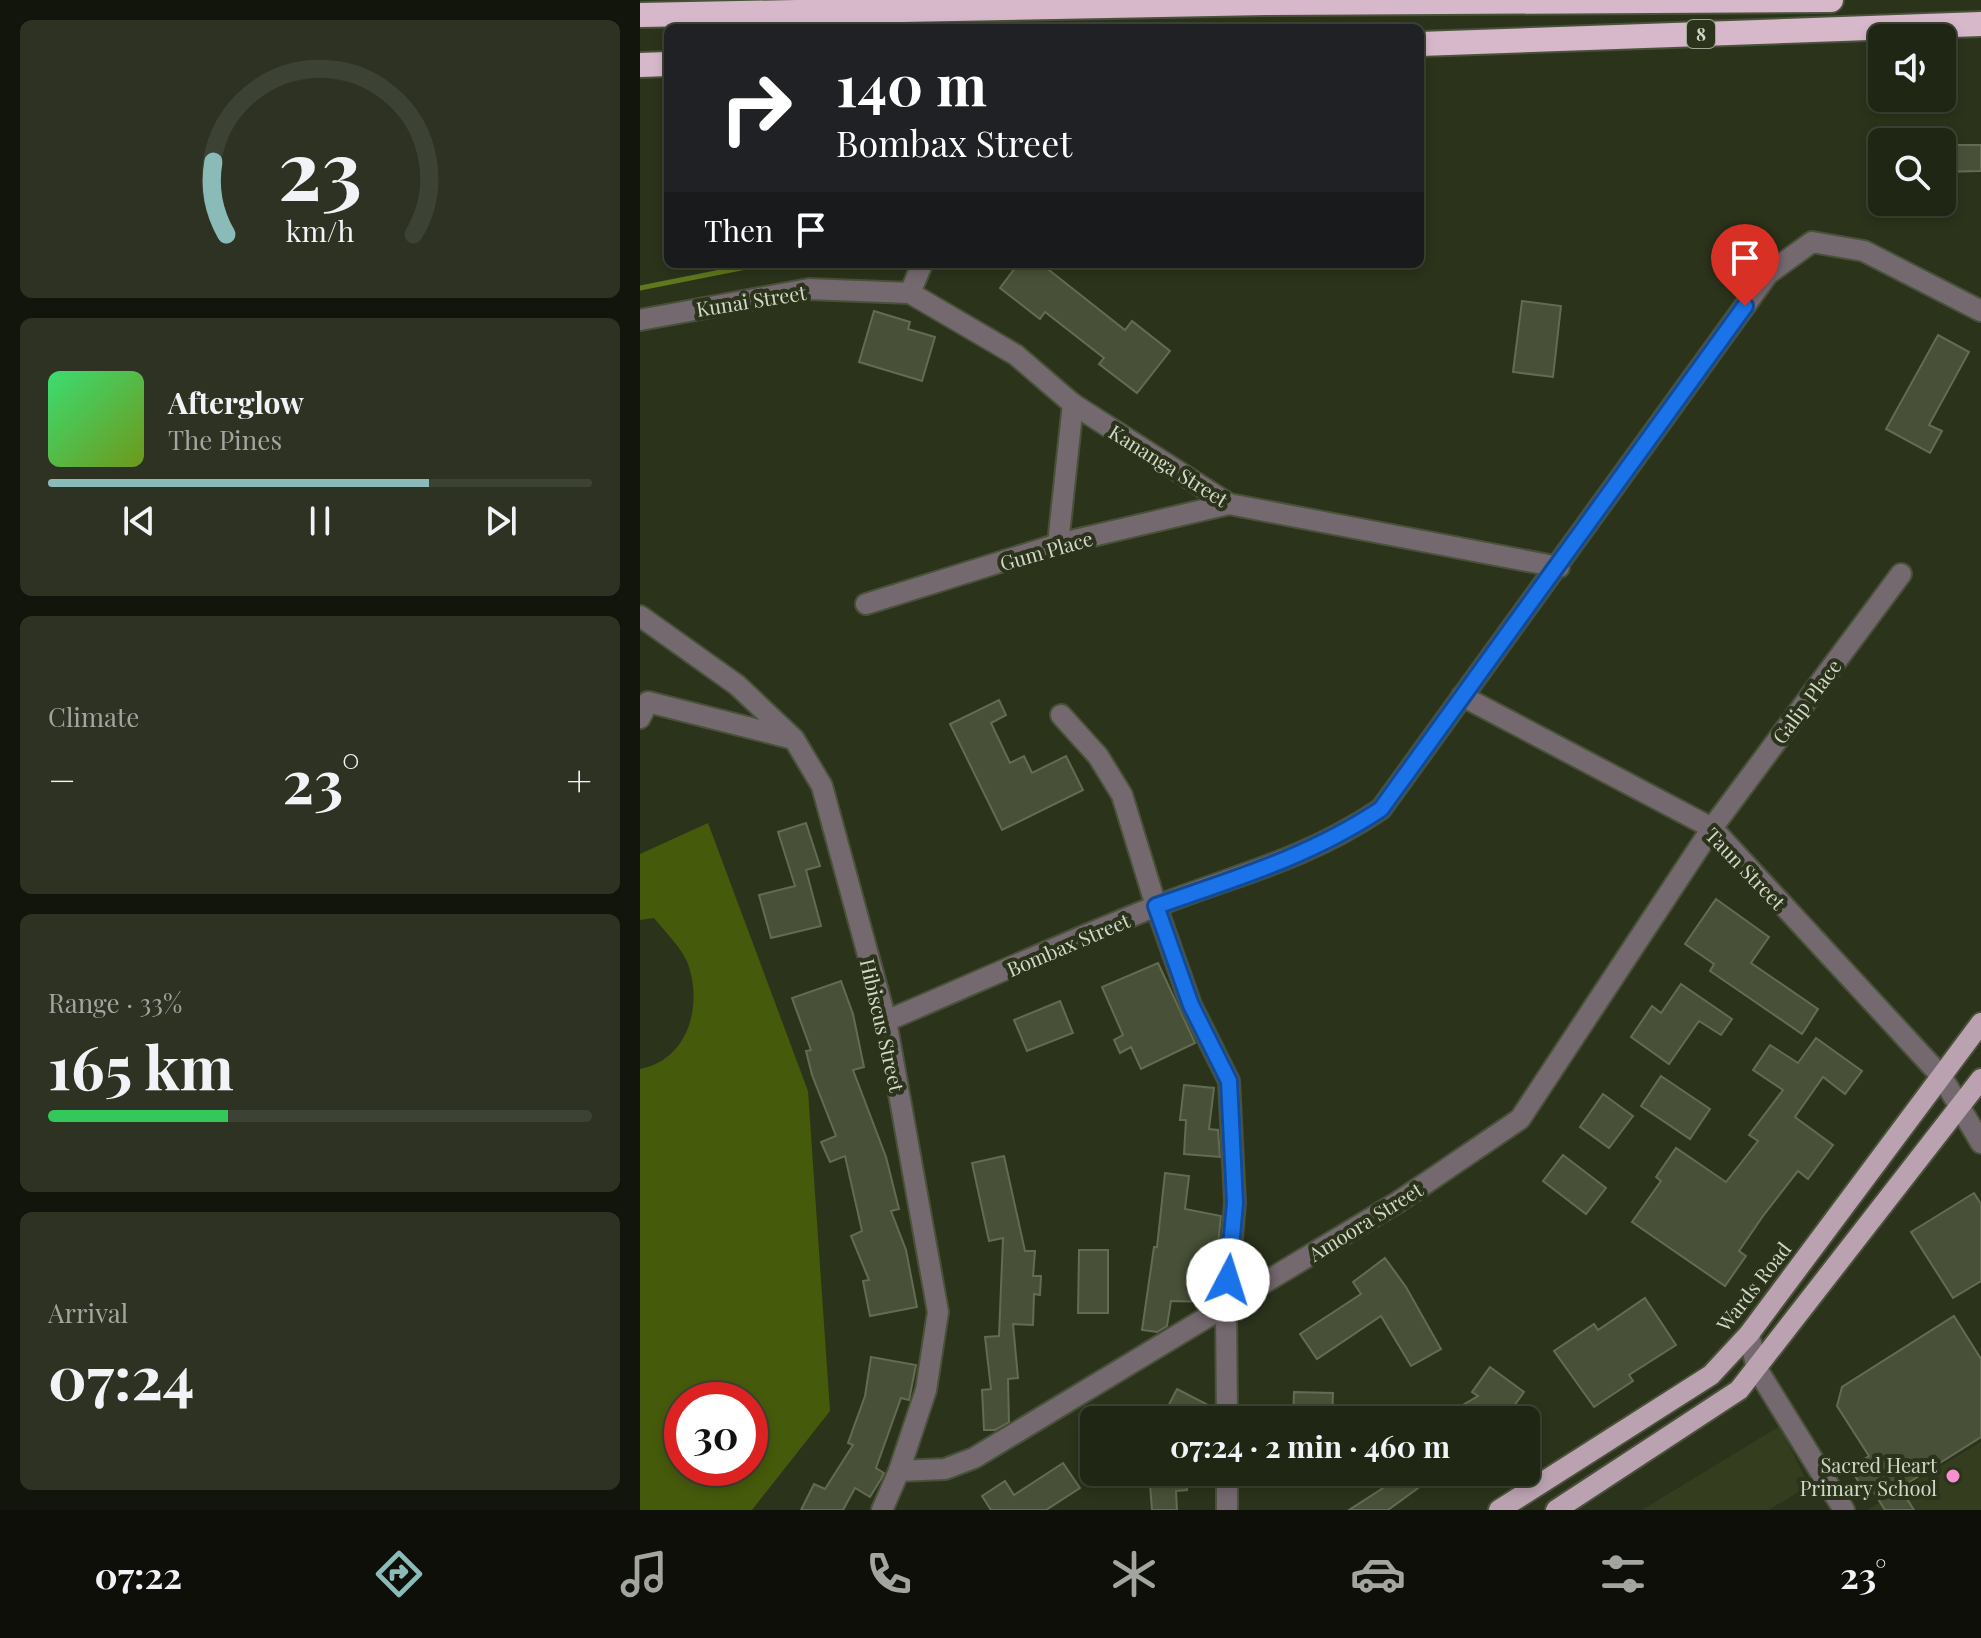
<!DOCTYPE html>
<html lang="en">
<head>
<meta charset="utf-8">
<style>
	body { margin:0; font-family:"Playfair Display",serif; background:#2d3222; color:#f1f3f6; height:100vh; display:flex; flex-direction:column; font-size:30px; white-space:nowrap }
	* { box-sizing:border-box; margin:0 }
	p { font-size:26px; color:#a2a5a0 }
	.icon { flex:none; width:44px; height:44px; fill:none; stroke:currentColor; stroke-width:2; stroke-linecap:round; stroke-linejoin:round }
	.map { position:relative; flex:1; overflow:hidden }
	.drawer { display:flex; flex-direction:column; gap:20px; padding:20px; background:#12150b; width:640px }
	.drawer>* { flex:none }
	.guide { position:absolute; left:24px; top:24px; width:760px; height:244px; border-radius:12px; box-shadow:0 4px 12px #0003,0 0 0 2px #3d4334; background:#202124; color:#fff; overflow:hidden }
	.fabs { position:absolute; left:1228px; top:24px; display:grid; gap:16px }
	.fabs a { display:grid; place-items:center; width:88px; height:88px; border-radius:12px; background:#202614; box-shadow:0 4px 12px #0003,0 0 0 2px #3d4334; font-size:40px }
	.speed { position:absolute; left:24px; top:1382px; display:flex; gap:16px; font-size:40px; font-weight:700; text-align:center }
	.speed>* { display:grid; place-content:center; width:104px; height:104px; border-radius:50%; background:#202614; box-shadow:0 4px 12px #0003,0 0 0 2px #3d4334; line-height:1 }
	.speed .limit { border:12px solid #d22; background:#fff; color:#111 }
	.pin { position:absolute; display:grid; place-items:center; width:68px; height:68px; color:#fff; margin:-82px -34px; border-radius:50% 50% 50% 0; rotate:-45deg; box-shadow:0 0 8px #0007 }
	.pin .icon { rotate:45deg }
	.me { position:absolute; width:88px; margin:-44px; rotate:5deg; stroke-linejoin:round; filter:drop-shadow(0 0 6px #0008) }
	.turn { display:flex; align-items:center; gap:28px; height:168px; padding:0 40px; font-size:36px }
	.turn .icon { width:104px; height:104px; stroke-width:2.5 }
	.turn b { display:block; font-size:56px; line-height:68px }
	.then { display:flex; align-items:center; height:76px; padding:0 40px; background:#0003; gap:16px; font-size:30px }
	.big { font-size:60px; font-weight:700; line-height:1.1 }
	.drawer .widget { flex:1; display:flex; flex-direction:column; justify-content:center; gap:12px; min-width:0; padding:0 28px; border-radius:12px; background:#2d3222 }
	.drawer .dial { align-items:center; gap:0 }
	.dial svg { height:208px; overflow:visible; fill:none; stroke:#3d4334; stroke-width:7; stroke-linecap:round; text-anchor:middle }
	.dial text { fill:#f1f3f6; stroke:none }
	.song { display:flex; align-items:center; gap:24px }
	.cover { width:96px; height:96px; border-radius:12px; background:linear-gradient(135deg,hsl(140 70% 55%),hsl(80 70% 35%)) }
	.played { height:8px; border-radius:4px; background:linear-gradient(90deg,#8bbbb9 70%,#3d4334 70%) }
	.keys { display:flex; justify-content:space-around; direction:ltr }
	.heat { display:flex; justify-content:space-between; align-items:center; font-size:44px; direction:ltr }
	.charge { height:12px; border-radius:6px; background:linear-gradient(90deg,#34c759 33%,#3d4334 0) }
	.trip { position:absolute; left:440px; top:1406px; width:460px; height:80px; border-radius:12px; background:#202614; box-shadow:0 4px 12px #0003,0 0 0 2px #3d4334; font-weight:700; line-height:80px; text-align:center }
	.tabs { display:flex; height:128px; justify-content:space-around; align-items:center; background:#0d0f08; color:#a2a5a0 }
	.tabs .icon { width:56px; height:56px }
	.tabs .selected { color:#8bbbb9 }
	.tabs b { font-size:36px; color:#f1f3f6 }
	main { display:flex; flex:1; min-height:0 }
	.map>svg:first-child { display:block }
	.built { fill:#343e1f }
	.green { fill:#465a0c; fill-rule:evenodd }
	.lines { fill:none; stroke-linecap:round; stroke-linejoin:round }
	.stream { stroke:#60791c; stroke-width:5 }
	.building { fill:#485138; stroke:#636c52; stroke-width:2 }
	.minor-casing { stroke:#49513a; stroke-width:24 }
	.major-casing { stroke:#49513a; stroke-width:24 }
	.highway-casing { stroke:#49513a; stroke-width:28 }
	.minor { stroke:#756970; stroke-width:20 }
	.major { stroke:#bba2b0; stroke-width:20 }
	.highway { stroke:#d6b8ca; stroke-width:24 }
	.route-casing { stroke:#114b97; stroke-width:20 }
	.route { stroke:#1a73e8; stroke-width:14 }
	.poi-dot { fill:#f690d1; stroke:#2b331b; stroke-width:3 }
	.labels { text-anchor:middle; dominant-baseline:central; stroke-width:8; stroke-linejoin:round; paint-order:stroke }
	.shield { fill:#2b331b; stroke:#a0a694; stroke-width:2 }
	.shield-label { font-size:18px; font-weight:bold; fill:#d2d7c8 }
	.street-label { font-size:20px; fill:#d2d7c8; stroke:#2b331b }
	.poi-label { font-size:20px; fill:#d2d7c8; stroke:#2b331b; text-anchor:end }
</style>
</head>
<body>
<main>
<section class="drawer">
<div class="widget dial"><svg viewBox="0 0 100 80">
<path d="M14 69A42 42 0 1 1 86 69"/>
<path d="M14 69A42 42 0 0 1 9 41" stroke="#8bbbb9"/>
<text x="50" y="56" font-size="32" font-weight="700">23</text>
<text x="50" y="72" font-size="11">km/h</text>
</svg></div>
<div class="widget">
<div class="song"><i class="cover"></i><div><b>Afterglow</b><p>The Pines</p></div></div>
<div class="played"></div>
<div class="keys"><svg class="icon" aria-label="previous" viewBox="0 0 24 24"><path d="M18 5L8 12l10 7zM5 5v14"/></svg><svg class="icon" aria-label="pause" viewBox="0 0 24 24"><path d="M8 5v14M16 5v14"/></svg><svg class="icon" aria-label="next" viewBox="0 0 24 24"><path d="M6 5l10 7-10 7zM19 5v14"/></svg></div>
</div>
<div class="widget"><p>Climate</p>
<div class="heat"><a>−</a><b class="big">23°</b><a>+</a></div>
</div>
<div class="widget"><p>Range · 33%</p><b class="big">165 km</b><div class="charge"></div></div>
<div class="widget"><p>Arrival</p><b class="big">07:24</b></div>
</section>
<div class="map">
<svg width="1341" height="1510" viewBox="0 0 1341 1510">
	<rect width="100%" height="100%" fill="#2b331b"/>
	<g class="built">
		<path d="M1140,1426l29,60 -41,24h-126z"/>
		<path d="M1341,1442v68h-114z"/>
	</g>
	<path class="green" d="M68,823l100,268 22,320 -78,99h-112v-441c48,-9 63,-63 48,-105 -6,-16 -23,-32 -34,-46l-14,2v-66zM42,1400h68v68h-68z"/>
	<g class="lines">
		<path class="stream" d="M0,288l121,-24"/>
	</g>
	<g class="building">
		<path d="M1302,145h39v26l-39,1z"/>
		<path d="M378,264h33l-2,6 76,60 7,-9 38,30 -33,42 -38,-29 5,-6 -59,-46 -5,7 -40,-31z"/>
		<path d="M882,301l39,5 -8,71 -40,-5z"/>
		<path d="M234,311l36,11 -2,7 27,8 -13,44 -63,-19z"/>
		<path d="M1298,335l31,17 -40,73 13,6 -12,22 -44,-24z"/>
		<path d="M359,700l7,15 -15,8 19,40 14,-7 8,17 34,-17 17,34 -81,40 -52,-106z"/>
		<path d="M166,823l14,43 -14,4 15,56 -50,12 -12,-43 36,-9 -17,-54z"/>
		<path d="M1076,899l53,38 -18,26 67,46 -16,25 -92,-63 4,-7 -29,-20z"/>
		<path d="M518,963l37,80 -54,26 -10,-22 -11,6 -6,-13 9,-5 -21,-48z"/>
		<path d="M201,981l12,33 11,53 -11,3 33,87 13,52 -8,2 15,39 11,57 -47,9 -7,-35 6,-1 -18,-44 11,-5 -17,-75 -15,6 -9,-20 15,-6 -24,-61 -6,-24 5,-1 -19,-52z"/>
		<path d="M1041,984l51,35 -11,16 -22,-14 -30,43 -38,-27 21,-31 9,7z"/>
		<path d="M420,1001l13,32 -46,18 -13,-31z"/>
		<path d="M1176,1038l46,33 -17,23 -22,-17 -28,40 38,28 -25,34 -10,-8 -35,45 -24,35 7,5 -21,30 -93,-64 29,-41 -5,-4 20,-29 50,34 32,-41 -9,-6 34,-45 -30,-20 17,-25 28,18z"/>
		<path d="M1021,1076l49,33 -20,30 -49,-33z"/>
		<path d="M544,1085l30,3 -5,41 9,1 2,27 -36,-3 2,-34h-6z"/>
		<path d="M963,1094l30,22 -24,32 -29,-21z"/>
		<path d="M923,1155l43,33 -20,26 -43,-33z"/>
		<path d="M364,1156l21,95h10l-2,25h8l-1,19 -6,-1 -1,31 -20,-1 5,54 -10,1 1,43 -14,8h-11l-2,-40 9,-1 -6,-52 14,-1 4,-98 -14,3 -17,-78z"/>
		<path d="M525,1173l24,3 -4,33 36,7 -9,83 -5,3 -36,-1 -4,25 -10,6 -15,-2 12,-83h3z"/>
		<path d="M1334,1193l7,11v77l-28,17 -42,-66z"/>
		<path d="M439,1250h29v63h-30z"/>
		<path d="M745,1258l21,29 35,62 -30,17 -30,-50 -64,43 -17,-25 61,-40 -8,-12z"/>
		<path d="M1005,1298l31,47 -47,30 4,6 -39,26 -40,-56 40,-27 4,6z"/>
		<path d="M1314,1316l27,43v78l-81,51 14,22h-29l-12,-19 -6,4 -17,-27 19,-12 -32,-50 5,-19z"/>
		<path d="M231,1357l45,8 -7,35 -8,-2 -25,70 8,5 -3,6 -11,18 -15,-9 -12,22h-42l13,-26 11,5 28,-44 -5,-2 17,-47z"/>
		<path d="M850,1367l34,25 -20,28h-67l41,-24 -6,-4z"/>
		<path d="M537,1389l37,19v12h-42l-9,-4z"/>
		<path d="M654,1392l39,1 -1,27h-39z"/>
		<path d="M423,1463l17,25 -34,22h-55l-9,-14 23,-15 9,14z"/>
		<path d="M509,1472h37l1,18 -11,1 1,19h-25z"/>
		<path d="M731,1472h69l-52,38h-39l34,-22z"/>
	</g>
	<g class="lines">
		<defs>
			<g id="minor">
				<path d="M270,293l12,-29"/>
				<path d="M0,320l169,-31 101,4 106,62 57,49 156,100 330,63"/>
				<path d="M418,544l15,-140"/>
				<path d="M226,604l192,-60 171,-40"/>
				<path d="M0,616l97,69 57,54 28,47 64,235 52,291 -12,78 -27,81 -17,39"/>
				<path d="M822,696l250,132 230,249 39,66"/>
				<path d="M421,715l37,41 24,39 34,111 35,99 38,76 6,122 -9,102 1,115"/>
				<path d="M0,718l8,-16 142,36"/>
				<path d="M246,1021c89,-38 178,-78 268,-114 83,-33 150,-46 227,-98l387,-535 44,-32 52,9 117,60"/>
				<path d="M1109,1334l8,35 87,141"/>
				<path d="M259,1471l46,-2 29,-11 424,-256 122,-83 192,-291 189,-254"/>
				<path d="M587,1472v38"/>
			</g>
			<g id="major">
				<path d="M859,1510l212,-135 38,-41 232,-311"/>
				<path d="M916,1510l183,-120 242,-311"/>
			</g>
			<g id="highway">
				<path d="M0,15l626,-12 565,-3"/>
				<path d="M780,44l561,-20"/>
				<path d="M0,65l28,-1"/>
			</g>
		</defs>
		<use href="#minor" class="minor-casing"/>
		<use href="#major" class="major-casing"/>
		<use href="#highway" class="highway-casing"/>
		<use href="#minor" class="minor"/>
		<use href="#major" class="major"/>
		<use href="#highway" class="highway"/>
	</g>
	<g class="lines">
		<defs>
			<path id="route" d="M588,1280l7,-77 -6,-122 -38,-76 -35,-99c78,-27 155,-50 225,-97l364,-503"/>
		</defs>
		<use href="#route" class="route-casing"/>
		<use href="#route" class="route"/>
	</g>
	<circle class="poi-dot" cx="1313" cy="1476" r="8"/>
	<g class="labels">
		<rect class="shield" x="1047" y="20" width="28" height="28" rx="6"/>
		<g class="shield-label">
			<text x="1061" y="34">8</text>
		</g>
		<g class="street-label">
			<text transform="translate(111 300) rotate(-9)">Kunai Street</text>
			<text transform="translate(529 465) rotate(32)">Kananga Street</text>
			<text transform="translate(406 550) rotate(-16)">Gum Place</text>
			<text transform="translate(1166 701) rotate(-53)">Galip Place</text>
			<text transform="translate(1106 868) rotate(46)">Taun Street</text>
			<text transform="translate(428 944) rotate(-23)">Bombax Street</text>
			<text transform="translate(243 1025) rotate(77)">Hibiscus Street</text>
			<text transform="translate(725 1221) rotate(-32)">Amoora Street</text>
			<text transform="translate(1113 1286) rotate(-52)">Wards Road</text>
		</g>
		<g class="poi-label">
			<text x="1297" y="1464">Sacred Heart<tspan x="1297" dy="23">Primary School</tspan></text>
		</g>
	</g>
</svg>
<div class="fabs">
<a><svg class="icon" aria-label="sound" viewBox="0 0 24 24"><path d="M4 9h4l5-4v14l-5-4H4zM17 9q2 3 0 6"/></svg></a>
<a><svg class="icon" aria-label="search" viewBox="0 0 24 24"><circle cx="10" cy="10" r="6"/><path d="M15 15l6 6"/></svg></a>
</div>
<div class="speed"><div class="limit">30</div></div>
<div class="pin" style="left:1105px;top:306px;background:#d93025"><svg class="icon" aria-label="arrive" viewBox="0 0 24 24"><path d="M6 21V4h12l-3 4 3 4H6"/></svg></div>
<svg class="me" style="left:588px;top:1280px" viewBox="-20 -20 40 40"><circle r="19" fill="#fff"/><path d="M0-13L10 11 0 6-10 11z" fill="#1a73e8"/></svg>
<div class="trip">07:24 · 2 min · 460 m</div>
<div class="guide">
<div class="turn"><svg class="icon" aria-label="right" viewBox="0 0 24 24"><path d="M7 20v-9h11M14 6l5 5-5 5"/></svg><div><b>140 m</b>Bombax Street</div></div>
<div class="then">Then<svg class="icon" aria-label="arrive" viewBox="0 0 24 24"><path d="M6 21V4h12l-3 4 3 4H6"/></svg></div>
</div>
</div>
</main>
<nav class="tabs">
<b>07:22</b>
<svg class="icon selected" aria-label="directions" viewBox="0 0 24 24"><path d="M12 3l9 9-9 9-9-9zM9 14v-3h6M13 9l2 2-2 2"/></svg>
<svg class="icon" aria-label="music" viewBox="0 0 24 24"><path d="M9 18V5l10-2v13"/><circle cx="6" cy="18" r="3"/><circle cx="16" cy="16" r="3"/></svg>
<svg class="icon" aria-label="phone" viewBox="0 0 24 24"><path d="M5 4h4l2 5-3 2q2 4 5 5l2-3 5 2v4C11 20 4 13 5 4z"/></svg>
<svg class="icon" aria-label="climate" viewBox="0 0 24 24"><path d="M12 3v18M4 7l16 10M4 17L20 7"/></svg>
<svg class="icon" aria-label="car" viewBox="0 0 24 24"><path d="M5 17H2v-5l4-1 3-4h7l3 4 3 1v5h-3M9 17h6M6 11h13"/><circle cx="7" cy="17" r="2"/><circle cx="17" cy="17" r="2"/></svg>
<svg class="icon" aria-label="filters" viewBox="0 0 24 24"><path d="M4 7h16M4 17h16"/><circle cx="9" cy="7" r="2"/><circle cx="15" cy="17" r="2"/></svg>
<b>23°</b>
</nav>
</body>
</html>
